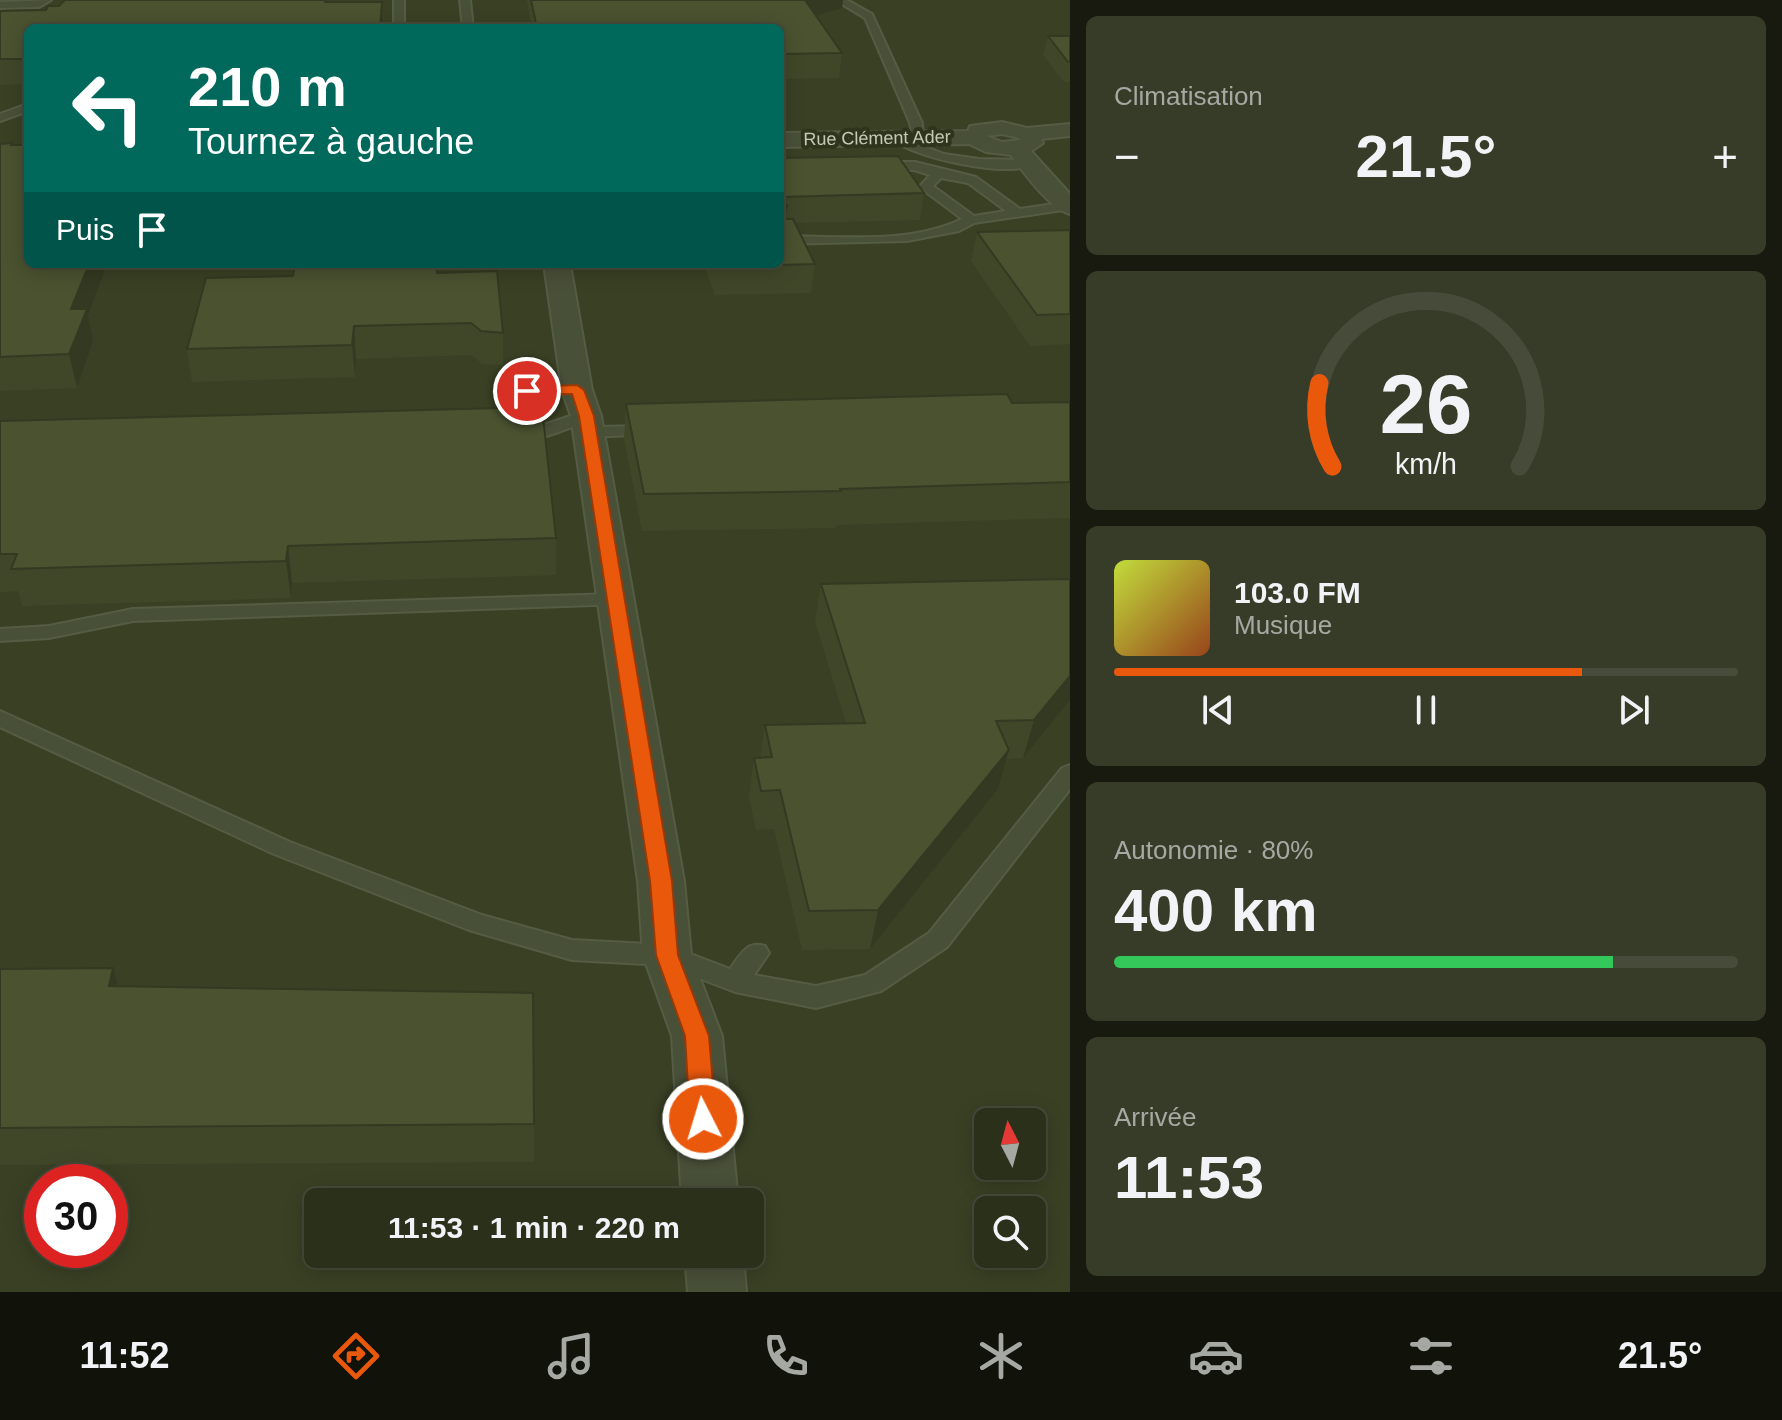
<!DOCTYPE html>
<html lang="fr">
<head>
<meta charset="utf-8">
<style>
	body { margin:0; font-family:Arial,sans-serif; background:#373c28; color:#f1f3f6; height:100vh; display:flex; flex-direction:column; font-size:30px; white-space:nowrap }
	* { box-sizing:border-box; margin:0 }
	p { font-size:26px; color:#a6a9a3 }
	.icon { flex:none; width:44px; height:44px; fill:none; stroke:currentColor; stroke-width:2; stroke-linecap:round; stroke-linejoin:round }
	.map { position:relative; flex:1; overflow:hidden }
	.details { display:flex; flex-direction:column; gap:16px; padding:16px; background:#181a0f; width:712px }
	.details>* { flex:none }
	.banner { position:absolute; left:24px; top:24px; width:760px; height:244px; border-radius:12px; box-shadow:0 4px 20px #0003,0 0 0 2px #474b3a; background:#00695c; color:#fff; overflow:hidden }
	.needle { width:52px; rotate:354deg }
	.controls { position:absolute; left:974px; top:1108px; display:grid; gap:16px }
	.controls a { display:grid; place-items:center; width:72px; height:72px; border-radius:12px; background:#2b301b; box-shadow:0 4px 20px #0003,0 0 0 2px #474b3a; font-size:40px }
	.speed { position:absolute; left:24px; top:1164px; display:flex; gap:16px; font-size:40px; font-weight:700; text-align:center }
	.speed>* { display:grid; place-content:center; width:104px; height:104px; border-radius:50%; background:#2b301b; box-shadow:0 4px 20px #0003,0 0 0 2px #474b3a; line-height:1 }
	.speed .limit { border:12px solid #d22; background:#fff; color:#111 }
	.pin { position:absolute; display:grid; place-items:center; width:68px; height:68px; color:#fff; margin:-34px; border:4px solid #fff; border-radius:50%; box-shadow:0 2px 8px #0007 }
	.me { position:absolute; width:88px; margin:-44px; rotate:355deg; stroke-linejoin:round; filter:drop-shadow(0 0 6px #0008) }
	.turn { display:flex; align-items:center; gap:28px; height:168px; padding:0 32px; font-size:36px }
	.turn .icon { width:104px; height:104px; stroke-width:2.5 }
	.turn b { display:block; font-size:56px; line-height:68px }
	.then { display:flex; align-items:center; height:76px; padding:0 32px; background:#0003; gap:16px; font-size:30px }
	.big { font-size:60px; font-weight:800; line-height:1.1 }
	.details .widget { flex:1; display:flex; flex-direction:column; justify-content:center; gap:12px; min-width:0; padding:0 28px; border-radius:12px; background:#373c28 }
	.details .dial { align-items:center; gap:0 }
	.dial svg { height:208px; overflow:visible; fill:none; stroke:#474b3a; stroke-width:7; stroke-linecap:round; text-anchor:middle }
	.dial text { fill:#f1f3f6; stroke:none }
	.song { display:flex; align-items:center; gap:24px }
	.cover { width:96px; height:96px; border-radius:12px; background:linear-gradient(135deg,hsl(70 70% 55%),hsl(20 70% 35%)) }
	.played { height:8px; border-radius:4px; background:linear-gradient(90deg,#ea580c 75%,#474b3a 75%) }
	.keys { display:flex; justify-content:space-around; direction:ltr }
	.heat { display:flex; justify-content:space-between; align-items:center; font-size:44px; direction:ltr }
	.charge { height:12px; border-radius:6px; background:linear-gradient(90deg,#34c759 80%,#474b3a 0) }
	.trip { position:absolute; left:304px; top:1188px; width:460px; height:80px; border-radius:12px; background:#2b301b; box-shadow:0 4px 20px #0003,0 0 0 2px #474b3a; font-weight:800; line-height:80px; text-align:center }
	.tabs { display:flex; height:128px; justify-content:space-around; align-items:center; background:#11130b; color:#a6a9a3 }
	.tabs .icon { width:56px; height:56px }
	.tabs .on { color:#ea580c }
	.tabs b { font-size:36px; color:#f1f3f6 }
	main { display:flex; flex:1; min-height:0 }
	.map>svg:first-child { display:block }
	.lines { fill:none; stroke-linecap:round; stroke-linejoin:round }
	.service-casing { stroke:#555c44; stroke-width:4 }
	.minor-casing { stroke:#555c44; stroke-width:4 }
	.service { fill:#495038; fill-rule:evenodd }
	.minor { fill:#495038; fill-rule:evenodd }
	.wall { fill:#404729 }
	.shaded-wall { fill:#343922 }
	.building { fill:#4a5230; stroke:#343922; stroke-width:2 }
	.route { fill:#ea580c; stroke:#983908; stroke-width:2 }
	.labels { text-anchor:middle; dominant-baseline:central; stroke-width:8; stroke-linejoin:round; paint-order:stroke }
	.far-street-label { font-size:18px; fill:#c4cbb4; stroke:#2f351d }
</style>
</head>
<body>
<main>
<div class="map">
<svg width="1070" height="1292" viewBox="0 0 1070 1292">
	<rect width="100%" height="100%" fill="#394024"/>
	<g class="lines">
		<defs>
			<g id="service">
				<path d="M51,0l-12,7 -39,1v-6z"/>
				<rect x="394" y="0" width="10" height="28"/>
				<path d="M460,0h10l3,28h-10z"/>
				<path d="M835,0h12l25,14 50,109 1,16 -10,-2 -3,-14 -45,-105z"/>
				<path d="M28,104v7l-28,10v-7z"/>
				<path d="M900,137l44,17 35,5 48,1 6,4c-22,15 -119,-6 -139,-24z"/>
				<path d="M878,162h37l61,15 44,32 48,-7 2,7 -96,14 -15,8 -52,10 -127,3v-8c58,0 128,9 182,-17l-40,-30 -2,-3 10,-11 -16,-5 -40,-1 -2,-3zM941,178l27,5 38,28 -32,5 -41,-30z"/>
				<path d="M577,385l6,2v6l-81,4 -8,-5 8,-5z"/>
				<path d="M586,411l6,2v6c-20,7 -61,29 -79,15l2,-3 22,-4z"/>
				<path d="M649,426l6,2v6l-66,3 -8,-5 8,-5z"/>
				<path d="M616,594l10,6 -3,4 -490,17 -84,17 -49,3v-12l49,-3 84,-17z"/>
				<path d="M0,711l290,131 192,73 90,25 95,5 63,24c10,-13 16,-29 35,-23l4,7 -15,22 62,11 49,-11 64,-42 133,-165 8,-3v24l-123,158 -66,44 -65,17 -81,-16 -70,-27 -93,-5 -103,-30 -195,-76 -274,-127z"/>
			</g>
			<g id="minor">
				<path d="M1002,122l25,6 43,-4v12l-29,3 2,4 -12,8 39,43v20c-20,-5 -47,-42 -59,-59l-25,-3 -17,-8 -189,3v-14l188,-2 2,-5zM1002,134l17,4 1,2 -18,2 -15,-6z"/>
				<path d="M544,264h26l22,126 9,26 83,465 7,74 31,81 16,166h-56l-10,-166 -29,-81 -5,-74 -67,-465 -9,-26z"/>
				<path d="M685,1254h58l3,38h-58z"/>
			</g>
		</defs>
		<use href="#service" class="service-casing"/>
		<use href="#minor" class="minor-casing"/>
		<use href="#service" class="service"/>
		<use href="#minor" class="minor"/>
	</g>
	<g class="wall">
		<path d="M527,0h316l-1,8 -26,8 26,37 -3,25 -59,1v-51h-248z"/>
		<path d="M382,2l2,23 -356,3v56l-28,1v-74l46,-1 13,-4z"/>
		<path d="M1048,36h22v46h-6l-21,-27z"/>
		<path d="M12,143l76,172 5,26 -16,47 -77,3v-247z"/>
		<path d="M780,158l144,35 -4,27 -125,3 20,41 -4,29 -96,2 -10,-27v-4h75z"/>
		<path d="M1070,230v114l-40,2 -59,-85 6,-29z"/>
		<path d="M438,272l65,61v32l-21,-1 -10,-9 -116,4 -1,18 -163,5 -5,-33z"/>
		<path d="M1070,402v116l-234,7 -1,3 -193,3 -18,-92 2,-35 386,-1z"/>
		<path d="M0,421l556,117v37l-264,8 -1,15 -269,8 -4,-15 -18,1z"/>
		<path d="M1070,579v121l-47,58 -17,1 -8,30 -128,160 -68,1 -28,-121 -18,1 -7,-33 5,-39h6l5,-33 81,-2 -31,-102 6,-37z"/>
		<path d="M0,969l118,17 415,7 1,169 -534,3z"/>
	</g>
	<g class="shaded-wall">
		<path d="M803,0h40l-1,8 -42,13z"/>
		<path d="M382,2l1,26h-3z"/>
		<path d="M787,206l-3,27 -4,1 1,-27z"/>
		<path d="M89,264h18l-19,51 5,26 -16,47 -8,-34 2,-45z"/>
		<path d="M354,326l2,33 -1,18 -3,-32z"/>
		<path d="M288,546l4,37 -1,15 -5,-37z"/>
		<path d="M1070,676v24l-47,58 11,-38z"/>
		<path d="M1009,750l-11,39 -128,160 8,-39z"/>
		<path d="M113,968l11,38 -15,-20z"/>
	</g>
	<g class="building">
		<path d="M65,0h260v2h57l-2,26h-352v31h-28v-48l46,-1 2,-4h11z"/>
		<path d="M531,0h274l37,53 -62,1v-26h-243z"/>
		<path d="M1048,36h22v26h-2z"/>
		<path d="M12,143l-1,2h17v119h61l-18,45h16l-18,45 -69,3v-213z"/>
		<path d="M898,156l26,37 -142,4 5,9 -6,1v12h12l22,45 -98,3 -1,-3h64v-106z"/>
		<path d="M1070,230v84l-33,1 -60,-83z"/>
		<path d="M295,264h142v9l60,-2 6,62 -22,-2 -10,-8 -117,3 -2,19 -165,4 19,-71 87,-2z"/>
		<path d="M1007,394l5,9 58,-1v80l-230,7 1,2 -197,3 -18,-90z"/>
		<path d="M542,407l14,131 -268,8 -2,15 -275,8 6,-15h-17v-133z"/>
		<path d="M1070,579v97l-36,44 -38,1 13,29 -131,160 -69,1 -29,-121 -19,1 -7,-33 18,-1 -7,-32 100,-2 -44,-139z"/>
		<path d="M113,968l-4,18 424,7 1,131 -534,4v-159z"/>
	</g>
	<path class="route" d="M577,385l7,5 10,26 78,465 6,74 31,81 7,83 -4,8 -9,3 -9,-3 -4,-8 -5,-83 -29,-81 -6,-74 -71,-465 -7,-22 -45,1 -7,-4 7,-4z"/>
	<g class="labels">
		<g class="far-street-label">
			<text transform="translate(877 138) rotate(-1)">Rue Clément Ader</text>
		</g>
	</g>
</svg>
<div class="controls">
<a><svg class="needle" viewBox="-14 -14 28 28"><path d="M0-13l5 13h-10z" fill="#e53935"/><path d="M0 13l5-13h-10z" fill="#a6a9a3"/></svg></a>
<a><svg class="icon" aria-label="search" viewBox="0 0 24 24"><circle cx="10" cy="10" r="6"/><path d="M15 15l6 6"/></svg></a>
</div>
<div class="speed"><div class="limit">30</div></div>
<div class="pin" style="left:527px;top:391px;background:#d93025"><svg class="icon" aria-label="arrive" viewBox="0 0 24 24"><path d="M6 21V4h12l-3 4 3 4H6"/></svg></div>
<svg class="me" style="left:703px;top:1119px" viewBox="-20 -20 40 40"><circle r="17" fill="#ea580c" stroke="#fff" stroke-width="3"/><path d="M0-11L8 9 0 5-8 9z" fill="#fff"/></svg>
<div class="trip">11:53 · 1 min · 220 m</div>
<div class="banner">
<div class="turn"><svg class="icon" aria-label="left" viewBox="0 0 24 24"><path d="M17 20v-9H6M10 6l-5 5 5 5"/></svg><div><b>210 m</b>Tournez à gauche</div></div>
<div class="then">Puis<svg class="icon" aria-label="arrive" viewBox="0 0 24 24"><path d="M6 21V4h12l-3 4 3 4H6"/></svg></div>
</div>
</div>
<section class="details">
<div class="widget"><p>Climatisation</p>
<div class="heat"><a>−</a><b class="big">21.5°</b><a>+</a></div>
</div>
<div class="widget dial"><svg viewBox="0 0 100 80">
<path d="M14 69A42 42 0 1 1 86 69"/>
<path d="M14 69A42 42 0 0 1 9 37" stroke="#ea580c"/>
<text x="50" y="56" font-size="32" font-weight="700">26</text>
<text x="50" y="72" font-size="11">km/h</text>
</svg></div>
<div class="widget">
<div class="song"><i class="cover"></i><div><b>103.0 FM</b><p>Musique</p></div></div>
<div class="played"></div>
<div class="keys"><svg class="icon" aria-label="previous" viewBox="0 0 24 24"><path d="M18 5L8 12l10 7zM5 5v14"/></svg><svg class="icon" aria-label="pause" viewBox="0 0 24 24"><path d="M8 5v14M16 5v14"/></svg><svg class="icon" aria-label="next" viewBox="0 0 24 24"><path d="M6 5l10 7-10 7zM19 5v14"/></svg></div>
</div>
<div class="widget"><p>Autonomie · 80%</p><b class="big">400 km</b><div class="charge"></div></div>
<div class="widget"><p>Arrivée</p><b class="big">11:53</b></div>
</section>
</main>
<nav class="tabs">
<b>11:52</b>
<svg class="icon on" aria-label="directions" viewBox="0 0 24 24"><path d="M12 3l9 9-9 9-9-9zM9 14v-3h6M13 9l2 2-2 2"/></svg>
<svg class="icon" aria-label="music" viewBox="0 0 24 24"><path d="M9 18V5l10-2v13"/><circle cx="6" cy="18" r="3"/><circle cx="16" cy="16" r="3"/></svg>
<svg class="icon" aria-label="phone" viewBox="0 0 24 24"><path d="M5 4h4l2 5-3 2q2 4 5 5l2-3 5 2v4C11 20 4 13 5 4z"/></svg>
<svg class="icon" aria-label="climate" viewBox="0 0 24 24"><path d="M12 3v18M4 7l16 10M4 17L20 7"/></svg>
<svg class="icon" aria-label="car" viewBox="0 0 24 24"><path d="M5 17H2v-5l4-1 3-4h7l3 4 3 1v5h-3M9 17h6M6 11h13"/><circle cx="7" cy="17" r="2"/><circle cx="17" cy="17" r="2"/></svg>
<svg class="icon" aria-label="filters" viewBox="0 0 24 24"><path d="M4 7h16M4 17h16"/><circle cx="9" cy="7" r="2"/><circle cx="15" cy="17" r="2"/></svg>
<b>21.5°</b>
</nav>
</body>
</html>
